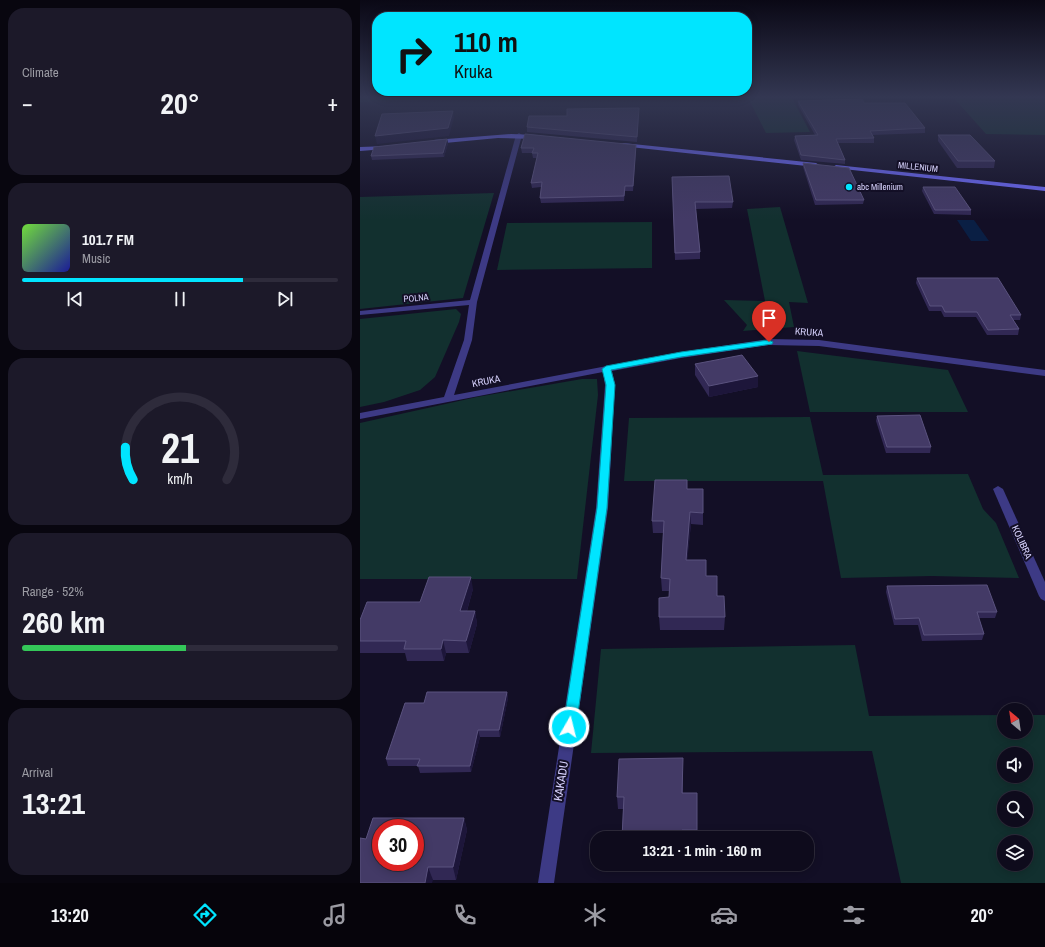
<!DOCTYPE html>
<html lang="en">
<head>
<meta charset="utf-8">
<style>
	body { margin:0; font-family:"Archivo Narrow",sans-serif; background:#1c1929; color:#f1f3f6; height:100vh; display:flex; flex-direction:column; font-size:15px; white-space:nowrap }
	* { box-sizing:border-box; margin:0 }
	p { font-size:13px; color:#9b9ba3 }
	.icon { flex:none; width:22px; height:22px; fill:none; stroke:currentColor; stroke-width:2; stroke-linecap:round; stroke-linejoin:round }
	.map { position:relative; flex:1; overflow:hidden }
	.drawer { display:flex; flex-direction:column; gap:8px; padding:8px; background:#08060f; width:360px }
	.drawer>* { flex:none }
	.banner { position:absolute; left:12px; top:12px; width:380px; height:84px; border-radius:16px; box-shadow:0 2px 10px #0003,0 0 0 1px #2e2b3b; background:#00e5ff; color:#111; overflow:hidden }
	.needle { width:26px; rotate:331deg }
	.controls { position:absolute; left:637px; top:703px; display:grid; gap:8px }
	.controls a { display:grid; place-items:center; width:36px; height:36px; border-radius:50%; background:#0e0b1c; box-shadow:0 2px 10px #0003,0 0 0 1px #2e2b3b; font-size:20px }
	.speed { position:absolute; left:12px; top:819px; display:flex; gap:8px; font-size:20px; font-weight:700; text-align:center }
	.speed>* { display:grid; place-content:center; width:52px; height:52px; border-radius:50%; background:#0e0b1c; box-shadow:0 2px 10px #0003,0 0 0 1px #2e2b3b; line-height:1 }
	.speed .limit { border:6px solid #d22; background:#fff; color:#111 }
	.pin { position:absolute; display:grid; place-items:center; width:34px; height:34px; color:#fff; margin:-41px -17px; border-radius:50% 50% 50% 0; rotate:-45deg; box-shadow:0 0 4px #0007 }
	.pin .icon { rotate:45deg }
	.me { position:absolute; width:44px; margin:-22px; rotate:8deg; stroke-linejoin:round; filter:drop-shadow(0 0 3px #0008) }
	.turn { display:flex; align-items:center; gap:14px; height:84px; padding:0 16px; font-size:18px }
	.turn .icon { width:52px; height:52px; stroke-width:2.5 }
	.turn b { display:block; font-size:28px; line-height:34px }
	.big { font-size:30px; font-weight:700; line-height:1.1 }
	.drawer .tile { flex:1; display:flex; flex-direction:column; justify-content:center; gap:6px; min-width:0; padding:0 14px; border-radius:16px; background:#1c1929 }
	.drawer .dial { align-items:center; gap:0 }
	.dial svg { height:104px; overflow:visible; fill:none; stroke:#2e2b3b; stroke-width:7; stroke-linecap:round; text-anchor:middle }
	.dial text { fill:#f1f3f6; stroke:none }
	.song { display:flex; align-items:center; gap:12px }
	.cover { width:48px; height:48px; border-radius:6px; background:linear-gradient(135deg,hsl(100 70% 55%),hsl(240 70% 35%)) }
	.played { height:4px; border-radius:2px; background:linear-gradient(90deg,#00e5ff 70%,#2e2b3b 70%) }
	.keys { display:flex; justify-content:space-around; direction:ltr }
	.heat { display:flex; justify-content:space-between; align-items:center; font-size:22px; direction:ltr }
	.charge { height:6px; border-radius:3px; background:linear-gradient(90deg,#34c759 52%,#2e2b3b 0) }
	.trip { position:absolute; left:230px; top:831px; width:224px; height:40px; border-radius:16px; background:#0e0b1c; box-shadow:0 2px 10px #0003,0 0 0 1px #2e2b3b; font-weight:700; line-height:40px; text-align:center }
	.tabs { display:flex; height:64px; justify-content:space-around; align-items:center; background:#06040b; color:#9b9ba3 }
	.tabs .icon { width:28px; height:28px }
	.tabs .selected { color:#00e5ff }
	.tabs b { font-size:18px; color:#f1f3f6 }
	main { display:flex; flex:1; min-height:0 }
	.map>svg:first-child { display:block }
	.green { fill:#12302f; fill-rule:evenodd }
	.water { fill:#0a1f44 }
	.lines { fill:none; stroke-linecap:round; stroke-linejoin:round }
	.street { fill:#3d3a85; fill-rule:evenodd }
	.secondary { fill:#6f6bff; fill-rule:evenodd }
	.wall { fill:#312854 }
	.shaded-wall { fill:#1d163a }
	.building { fill:#433a66; stroke:#5a527e; fill-rule:evenodd }
	.route { fill:#00e5ff; stroke:#0095a6 }
	.poi-dot { fill:#00e5ff; stroke:#130f26; stroke-width:1.5 }
	.labels { text-anchor:middle; dominant-baseline:central; stroke-width:4; stroke-linejoin:round; paint-order:stroke }
	.far-street-label { font-size:9px; fill:#d9d4ff; stroke:#130f26 }
	.far-poi-label { font-size:9px; fill:#d9d4ff; stroke:#130f26; text-anchor:start }
	.street-label { font-size:10px; fill:#d9d4ff; stroke:#130f26 }
	.near-street-label { font-size:12px; fill:#d9d4ff; stroke:#130f26 }
</style>
</head>
<body>
<main>
<section class="drawer">
<div class="tile"><p>Climate</p>
<div class="heat"><a>−</a><b class="big">20°</b><a>+</a></div>
</div>
<div class="tile">
<div class="song"><i class="cover"></i><div><b>101.7 FM</b><p>Music</p></div></div>
<div class="played"></div>
<div class="keys"><svg class="icon" aria-label="previous" viewBox="0 0 24 24"><path d="M18 5L8 12l10 7zM5 5v14"/></svg><svg class="icon" aria-label="pause" viewBox="0 0 24 24"><path d="M8 5v14M16 5v14"/></svg><svg class="icon" aria-label="next" viewBox="0 0 24 24"><path d="M6 5l10 7-10 7zM19 5v14"/></svg></div>
</div>
<div class="tile dial"><svg viewBox="0 0 100 80">
<path d="M14 69A42 42 0 1 1 86 69"/>
<path d="M14 69A42 42 0 0 1 8 44" stroke="#00e5ff"/>
<text x="50" y="56" font-size="32" font-weight="700">21</text>
<text x="50" y="72" font-size="11">km/h</text>
</svg></div>
<div class="tile"><p>Range · 52%</p><b class="big">260 km</b><div class="charge"></div></div>
<div class="tile"><p>Arrival</p><b class="big">13:21</b></div>
</section>
<div class="map">
<svg width="685" height="883" viewBox="0 0 685 883">
	<rect width="100%" height="100%" fill="#130f26"/>
	<g class="green">
		<path d="M0,96h112l-2,3 -110,3z"/>
		<path d="M296,96h135l19,36 -44,1 -19,-37 -90,4z"/>
		<path d="M592,96h93v39l-59,-1z"/>
		<path d="M134,193l-31,105 -103,11v-112z"/>
		<path d="M420,207l28,96 -19,-1 5,25 -51,4 4,-6 -23,-25 41,1 -18,-92z"/>
		<path d="M292,222v46l-155,2 10,-47z"/>
		<path d="M96,309l5,5 -2,8 -24,55 -15,13 -36,12 -24,5v-88z"/>
		<path d="M437,351l151,19 20,42h-158z"/>
		<path d="M222,379h15l1,16 -21,184h-217v-156l117,-26z"/>
		<path d="M450,417l13,58 145,-1 15,35 13,14 23,55 -87,-2 -91,2 -18,-97h-199l5,-63z"/>
		<path d="M495,645l14,71 135,-1v17h22v-17h19v168h-144l-29,-132 -281,2 10,-104zM644,754h22v22h-22zM644,798h22v22h-22zM644,842h22v22h-22z"/>
	</g>
	<path class="water" d="M597,220h17l15,21h-18z"/>
	<g class="lines">
		<g class="street">
			<path d="M159,133l3,2 -45,167 -5,38 -18,55 227,-43 88,-13 50,1 226,30v6l-226,-30 -50,-1 -88,13 -69,13 3,14 -7,123 -54,375h-16l58,-375 9,-123 -2,-13 -243,47v-6l84,-16 20,-57 5,-35 -109,10v-4l110,-11 46,-165z"/>
			<path d="M638,486l5,3 42,93v19l-4,-2 -2,-3 -46,-107z"/>
		</g>
		<g class="secondary">
			<path d="M151,134l26,1 3,2 -3,2 -39,-1 -64,6 -3,-2 3,-2z"/>
			<path d="M263,143l193,20 3,2 -3,2 -195,-21v-2z"/>
			<path d="M28,146l1,1 -3,2 -26,2v-4z"/>
			<path d="M476,165l209,22v4l-211,-23 -1,-1z"/>
		</g>
	</g>
	<g class="wall">
		<path d="M438,101l66,2 61,25v5l-53,2 2,3v5h-36l7,17v4l-44,-4 -7,-20 1,-4 20,-1 -17,-30z"/>
		<path d="M279,108l-2,34 -110,-10v-5l40,-11z"/>
		<path d="M165,134l111,15 -3,42h-8l-1,10 -83,2 -1,-5 1,-11 -9,1 -1,-5 6,-25h-4l-1,-5h-10l-1,-5z"/>
		<path d="M578,135l57,26 -1,7h-37l-19,-27z"/>
		<path d="M87,139l1,4 -4,14 -72,3 -1,-4z"/>
		<path d="M443,163l61,37 -1,4 -48,1 -12,-38z"/>
		<path d="M312,177l61,25 -1,6 -36,1 4,43v7l-25,1z"/>
		<path d="M563,187l48,23v5l-37,-1 -12,-23z"/>
		<path d="M557,278l104,37 -1,5h-7l6,9 -1,6h-31l-11,-18h-32l-3,-6h-12l-13,-28z"/>
		<path d="M335,364l63,23 -49,10 -14,-22z"/>
		<path d="M517,416l54,31 -1,6h-44l-10,-32z"/>
		<path d="M327,489h16v36l-12,-1 -4,36 19,16 11,20 8,21 -1,13h-64l-1,-13 10,-20v-6h-7l-1,-13 2,-45h-10l-1,-12z"/>
		<path d="M527,586l110,26 -2,6h-16l5,16 -2,6 -60,1 -4,-16h-24l-8,-33z"/>
		<path d="M113,589l-6,22h8l2,13 -8,29h-23l-2,8h-37l-2,-8h-45v-33l60,-18z"/>
		<path d="M147,692l1,6 -8,39h-20l-9,35 -51,1 -2,-7h-30l-2,-7 38,-56z"/>
		<path d="M323,771v22h14v45h-75l1,-29h-5l-1,-12z"/>
		<path d="M104,818l3,12 -11,50h-23l-67,-41z"/>
		<path d="M262,864h60v3l-60,2z"/>
	</g>
	<g class="shaded-wall">
		<path d="M279,108v5l-2,29v-5z"/>
		<path d="M93,111l1,7 -5,18 -72,8 -2,-8z"/>
		<path d="M87,139l1,4 -4,14 -1,-4z"/>
		<path d="M276,145v4l-3,42v-5z"/>
		<path d="M398,376v11l-49,10v-11z"/>
		<path d="M330,512l1,12 -5,49v-13z"/>
		<path d="M111,577l2,12 -10,35 -3,-13z"/>
		<path d="M115,611l2,13 -8,29 -3,-12z"/>
		<path d="M83,640l3,13 -2,8 -3,-12z"/>
		<path d="M147,692l1,6 -8,39 -1,-7z"/>
		<path d="M118,730l2,7 -9,35 -1,-6z"/>
		<path d="M104,818l3,12 -11,50 -3,-13z"/>
		<path d="M68,867l5,13 -1,3h-7z"/>
	</g>
	<g class="building">
		<path d="M502,99l2,4h41l20,25 -55,3 4,7 -38,1 9,21 -44,-5 -6,-19 23,-1 -20,-34z"/>
		<path d="M279,108l-2,29 -110,-10 2,-11h38v-7z"/>
		<path d="M93,111l-5,17 -73,8 7,-22z"/>
		<path d="M165,134l111,11 -3,41h-8l-1,10 -84,2 2,-16 -11,1 7,-30h-6l2,-5h-13z"/>
		<path d="M578,135h32l25,26h-37z"/>
		<path d="M87,139l-4,14 -72,3 3,-9z"/>
		<path d="M443,163l46,5 15,32h-48z"/>
		<path d="M369,176l4,26h-38l5,50 -25,1 -3,-76z"/>
		<path d="M563,187h32l16,23h-36z"/>
		<path d="M557,278h81l23,37h-11l9,14 -31,1 -11,-18h-32l-3,-6h-12z"/>
		<path d="M382,355l16,21 -49,10 -14,-22z"/>
		<path d="M560,415l11,32h-44l-10,-31z"/>
		<path d="M295,480h32v9h16v24l-13,-1 -4,48h20v16h11v20h7l1,21h-66v-19l10,-1 1,-18 -9,-1 3,-57h-12z"/>
		<path d="M69,577h42l-11,34h15l-9,30 -23,-1 -2,9h-37l2,-8h-46v-21l7,-18h53z"/>
		<path d="M627,585l10,27h-20l7,22 -60,1 -5,-17 -24,1 -8,-33z"/>
		<path d="M67,692h80l-8,38h-21l-8,36h-53l3,-7h-34l19,-56h19z"/>
		<path d="M323,758l-1,35h15v37h-15v8h-60l2,-41h-7l2,-38z"/>
		<path d="M13,818h91l-11,49h-25l-3,16h-65v-45l6,1zM21,828h34v34h-34z"/>
	</g>
	<linearGradient id="sky" x2="0" y2="1"><stop stop-color="#0a0815"/><stop offset="0.44" stop-color="#333752"/><stop offset="1" stop-color="#333752" stop-opacity="0"/></linearGradient>
	<rect width="685" height="220" fill="url(#sky)"/>
	<path class="route" d="M409,340l4,2 -1,2 -91,13 -70,13 4,15 -8,123 -31,219 -2,4 -5,2 -4,-2 -2,-4 34,-219 9,-123 -4,-16 4,-3 75,-14z"/>
	<circle class="poi-dot" cx="489" cy="187" r="4"/>
	<g class="labels">
		<g class="far-street-label">
			<text transform="translate(558 167) rotate(6)">MILLENIUM</text>
			<text transform="translate(56 298) rotate(-5)">POLNA</text>
		</g>
		<g class="far-poi-label">
			<text x="497" y="187">abc Millenium</text>
		</g>
		<g class="street-label">
			<text transform="translate(449 332) rotate(4)">KRUKA</text>
			<text transform="translate(126 381) rotate(-11)">KRUKA</text>
			<text transform="translate(662 542) rotate(66)">KOLIBRA</text>
		</g>
		<g class="near-street-label">
			<text transform="translate(201 781) rotate(-81)">KAKADU</text>
		</g>
	</g>
</svg>
<div class="controls">
<a><svg class="needle" viewBox="-14 -14 28 28"><path d="M0-13l5 13h-10z" fill="#e53935"/><path d="M0 13l5-13h-10z" fill="#9b9ba3"/></svg></a>
<a><svg class="icon" aria-label="sound" viewBox="0 0 24 24"><path d="M4 9h4l5-4v14l-5-4H4zM17 9q2 3 0 6"/></svg></a>
<a><svg class="icon" aria-label="search" viewBox="0 0 24 24"><circle cx="10" cy="10" r="6"/><path d="M15 15l6 6"/></svg></a>
<a><svg class="icon" aria-label="layers" viewBox="0 0 24 24"><path d="M12 4l9 5-9 5-9-5zM3 14l9 5 9-5"/></svg></a>
</div>
<div class="speed"><div class="limit">30</div></div>
<div class="pin" style="left:409px;top:342px;background:#d93025"><svg class="icon" aria-label="arrive" viewBox="0 0 24 24"><path d="M6 21V4h12l-3 4 3 4H6"/></svg></div>
<svg class="me" style="left:209px;top:727px" viewBox="-20 -20 40 40"><circle r="17" fill="#00e5ff" stroke="#fff" stroke-width="3"/><path d="M0-11L8 9 0 5-8 9z" fill="#fff"/></svg>
<div class="trip">13:21 · 1 min · 160 m</div>
<div class="banner">
<div class="turn"><svg class="icon" aria-label="right" viewBox="0 0 24 24"><path d="M7 20v-9h11M14 6l5 5-5 5"/></svg><div><b>110 m</b>Kruka</div></div>
</div>
</div>
</main>
<nav class="tabs">
<b>13:20</b>
<svg class="icon selected" aria-label="directions" viewBox="0 0 24 24"><path d="M12 3l9 9-9 9-9-9zM9 14v-3h6M13 9l2 2-2 2"/></svg>
<svg class="icon" aria-label="music" viewBox="0 0 24 24"><path d="M9 18V5l10-2v13"/><circle cx="6" cy="18" r="3"/><circle cx="16" cy="16" r="3"/></svg>
<svg class="icon" aria-label="phone" viewBox="0 0 24 24"><path d="M5 4h4l2 5-3 2q2 4 5 5l2-3 5 2v4C11 20 4 13 5 4z"/></svg>
<svg class="icon" aria-label="climate" viewBox="0 0 24 24"><path d="M12 3v18M4 7l16 10M4 17L20 7"/></svg>
<svg class="icon" aria-label="car" viewBox="0 0 24 24"><path d="M5 17H2v-5l4-1 3-4h7l3 4 3 1v5h-3M9 17h6M6 11h13"/><circle cx="7" cy="17" r="2"/><circle cx="17" cy="17" r="2"/></svg>
<svg class="icon" aria-label="filters" viewBox="0 0 24 24"><path d="M4 7h16M4 17h16"/><circle cx="9" cy="7" r="2"/><circle cx="15" cy="17" r="2"/></svg>
<b>20°</b>
</nav>
</body>
</html>
